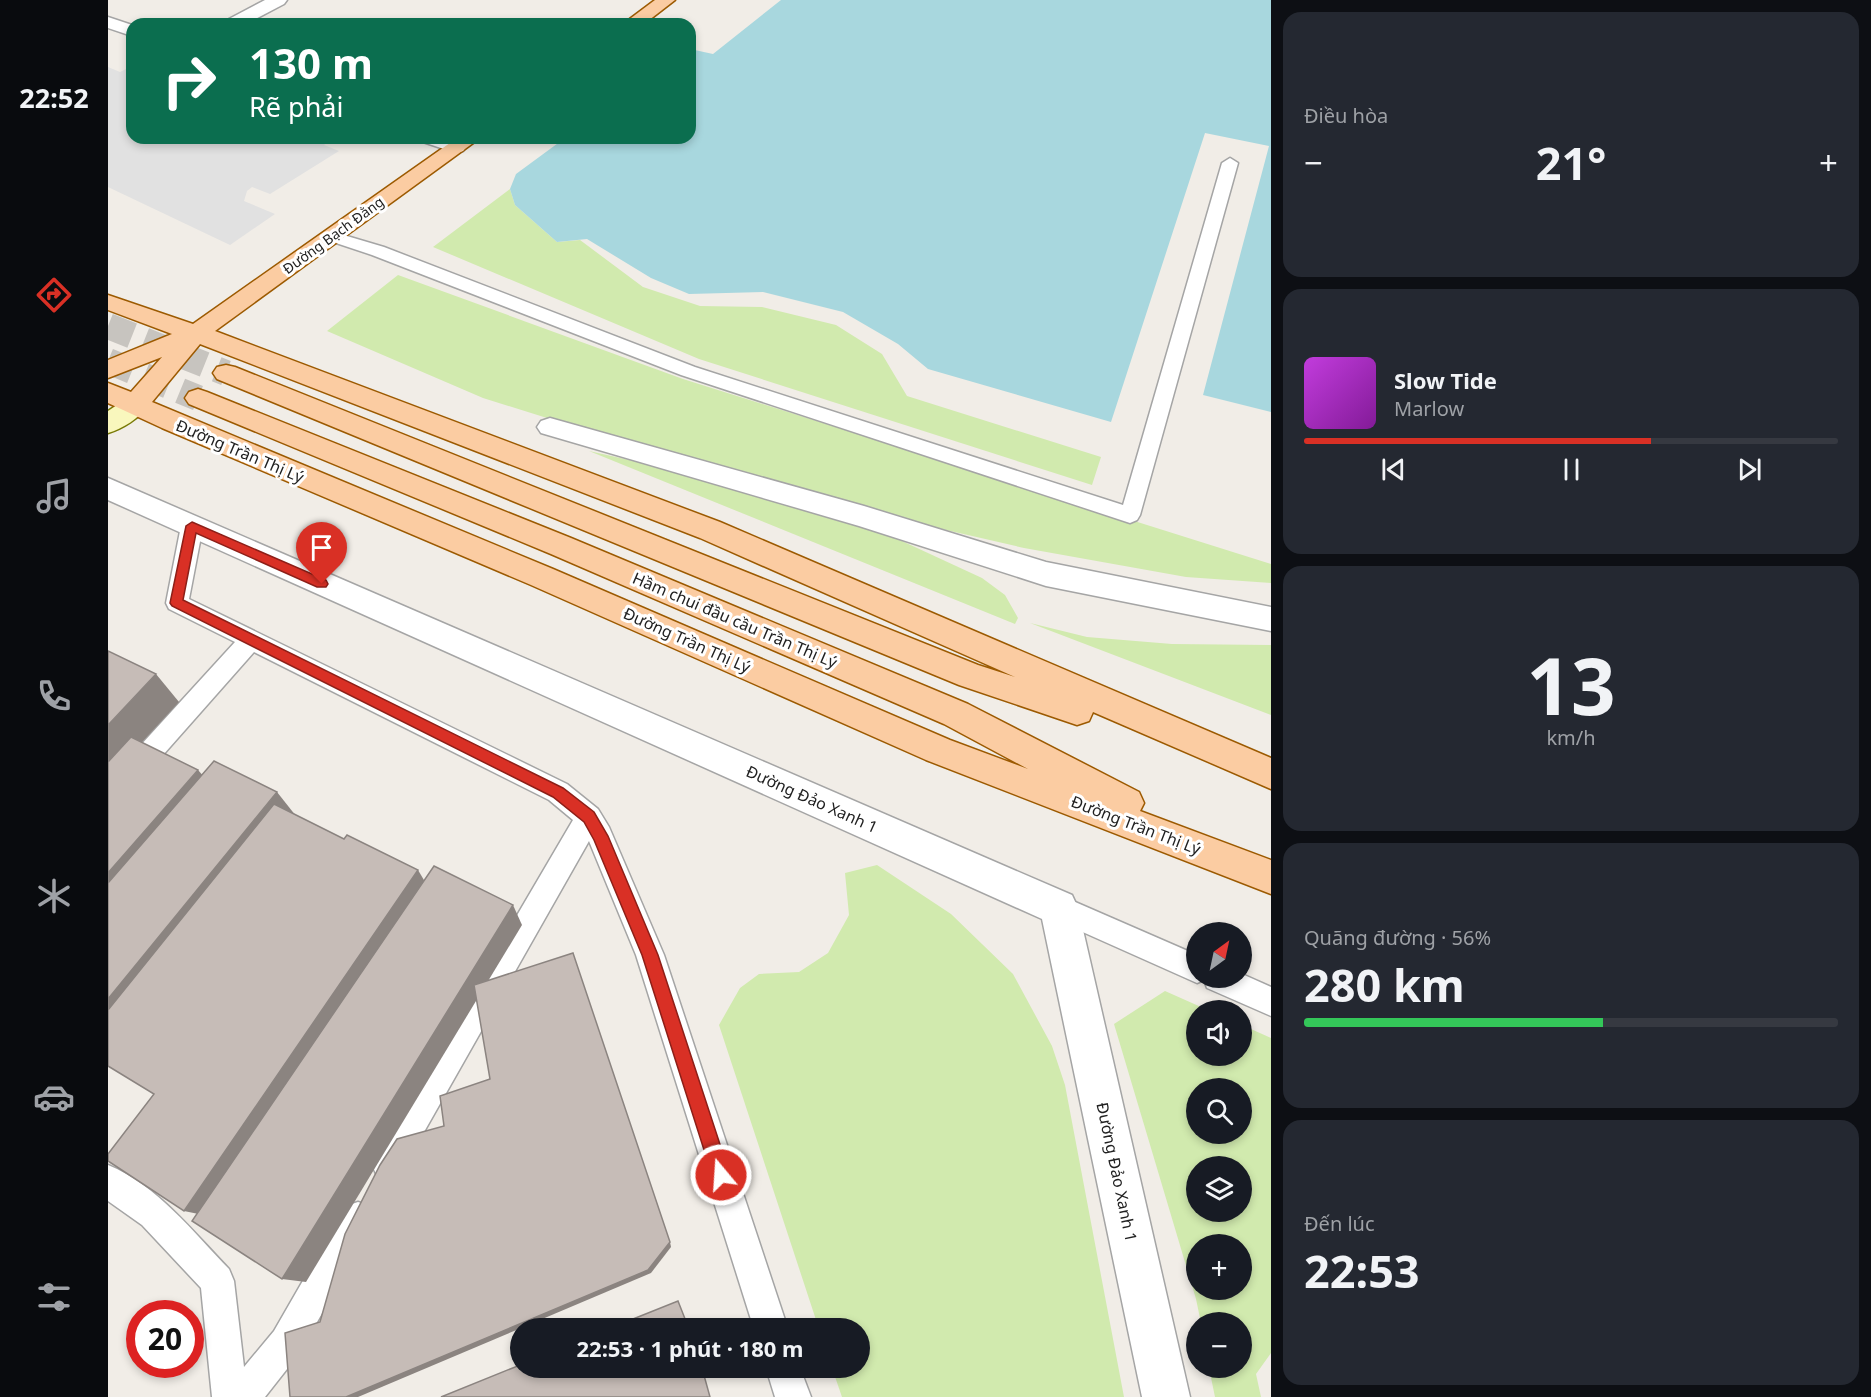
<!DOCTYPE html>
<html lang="vi">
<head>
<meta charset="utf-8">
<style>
	body { margin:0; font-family:"Noto Sans",sans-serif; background:#242831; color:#f1f3f6; height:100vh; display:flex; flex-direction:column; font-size:22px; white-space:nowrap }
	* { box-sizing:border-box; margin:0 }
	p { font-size:20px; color:#9ea1a6 }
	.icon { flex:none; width:33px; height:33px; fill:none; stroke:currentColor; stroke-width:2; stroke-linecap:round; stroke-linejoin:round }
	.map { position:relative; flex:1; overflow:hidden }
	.side { display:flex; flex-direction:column; gap:12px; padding:12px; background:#0d0f14; width:600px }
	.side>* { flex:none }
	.guide { position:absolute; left:18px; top:18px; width:570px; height:126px; border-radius:18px; box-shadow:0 3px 9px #0003; background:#0b6e4f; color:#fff; overflow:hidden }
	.needle { width:39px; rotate:33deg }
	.tools { position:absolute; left:1078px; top:922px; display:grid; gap:12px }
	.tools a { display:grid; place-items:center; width:66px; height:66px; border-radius:50%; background:#171b24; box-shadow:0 3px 9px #0003; font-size:30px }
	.speed { position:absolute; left:18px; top:1300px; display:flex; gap:12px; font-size:30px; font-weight:700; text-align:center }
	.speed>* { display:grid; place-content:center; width:78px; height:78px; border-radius:50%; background:#171b24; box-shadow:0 3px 9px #0003; line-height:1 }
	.speed .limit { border:9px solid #d22; background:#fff; color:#111 }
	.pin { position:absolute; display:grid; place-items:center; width:51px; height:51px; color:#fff; margin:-62px -26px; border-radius:50% 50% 50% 0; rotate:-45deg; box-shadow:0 0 6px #0007 }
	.pin .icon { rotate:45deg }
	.me { position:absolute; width:66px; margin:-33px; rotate:342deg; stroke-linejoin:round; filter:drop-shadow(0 0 4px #0008) }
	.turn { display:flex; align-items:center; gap:21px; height:126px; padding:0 24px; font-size:27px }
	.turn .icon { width:78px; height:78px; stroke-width:2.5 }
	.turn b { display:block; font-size:42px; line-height:51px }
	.big { font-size:45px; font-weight:700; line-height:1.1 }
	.side .widget { flex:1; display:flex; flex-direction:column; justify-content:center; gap:9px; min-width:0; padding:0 21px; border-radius:18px; background:#242831 }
	.side .dial { align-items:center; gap:0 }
	.dial b { font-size:78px; line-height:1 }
	.song { display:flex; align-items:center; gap:18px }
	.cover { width:72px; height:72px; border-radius:9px; background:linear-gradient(135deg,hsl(290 70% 55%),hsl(290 70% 35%)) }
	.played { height:6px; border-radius:3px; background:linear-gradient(90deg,#d93025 65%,#363941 65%) }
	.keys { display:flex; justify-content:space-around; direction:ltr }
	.heat { display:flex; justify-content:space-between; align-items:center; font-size:33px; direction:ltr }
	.charge { height:9px; border-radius:4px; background:linear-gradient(90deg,#34c759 56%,#363941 0) }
	.trip { position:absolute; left:402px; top:1318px; width:360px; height:60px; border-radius:30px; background:#171b24; box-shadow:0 3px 9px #0003; font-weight:700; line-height:60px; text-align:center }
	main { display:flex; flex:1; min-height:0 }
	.dock { display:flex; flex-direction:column; width:108px; justify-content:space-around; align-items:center; background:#090b0e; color:#9ea1a6 }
	.dock .icon { width:42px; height:42px }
	.dock .selected { color:#d93025 }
	.dock b { font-size:27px; color:#f1f3f6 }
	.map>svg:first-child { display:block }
	.grass { fill:#d1eaae; fill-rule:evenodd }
	.parking { fill:#e1e1e1 }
	.water { fill:#a8d7de }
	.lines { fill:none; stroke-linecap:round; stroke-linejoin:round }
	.primary-tunnel { stroke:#c7c4bf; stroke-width:26; stroke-dasharray:26 13; stroke-linecap:butt }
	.service-casing { stroke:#a5a5a5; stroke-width:3 }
	.pedestrian-casing { stroke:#a5a5a5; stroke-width:3 }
	.minor-casing { stroke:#a5a5a5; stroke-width:3 }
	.secondary-casing { stroke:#787906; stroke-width:3 }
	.primary-casing { stroke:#9c5a01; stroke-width:3 }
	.service { fill:#fff; fill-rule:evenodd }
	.pedestrian { fill:#fff; fill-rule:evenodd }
	.minor { fill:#fff; fill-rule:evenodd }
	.secondary { fill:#f9f7bd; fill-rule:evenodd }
	.primary { fill:#fbcca2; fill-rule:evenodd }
	.shaded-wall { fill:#8b8480 }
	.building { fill:#c6bcb7; stroke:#8b8480; stroke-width:1.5 }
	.route { fill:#d93025; stroke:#8d1f18; stroke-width:1.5 }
	.labels { text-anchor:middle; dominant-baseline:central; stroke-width:6; stroke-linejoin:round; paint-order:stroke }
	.far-street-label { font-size:14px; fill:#212121; stroke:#fff }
	.street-label { font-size:16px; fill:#212121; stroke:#fff }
</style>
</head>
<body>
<main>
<nav class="dock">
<b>22:52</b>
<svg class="icon selected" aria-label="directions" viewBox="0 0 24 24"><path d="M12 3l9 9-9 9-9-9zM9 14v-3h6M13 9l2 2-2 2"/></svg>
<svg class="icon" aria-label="music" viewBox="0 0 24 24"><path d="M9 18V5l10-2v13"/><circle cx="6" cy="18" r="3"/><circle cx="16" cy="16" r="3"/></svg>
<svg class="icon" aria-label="phone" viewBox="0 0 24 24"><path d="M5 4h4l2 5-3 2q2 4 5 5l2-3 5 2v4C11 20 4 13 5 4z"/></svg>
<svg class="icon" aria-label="climate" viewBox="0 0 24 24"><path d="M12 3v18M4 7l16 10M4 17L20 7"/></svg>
<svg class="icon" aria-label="car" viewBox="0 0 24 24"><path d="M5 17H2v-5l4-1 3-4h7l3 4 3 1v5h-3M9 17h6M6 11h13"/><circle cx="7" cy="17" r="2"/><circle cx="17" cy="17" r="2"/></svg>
<svg class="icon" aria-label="filters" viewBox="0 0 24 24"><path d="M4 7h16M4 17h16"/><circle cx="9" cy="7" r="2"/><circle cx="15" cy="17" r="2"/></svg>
</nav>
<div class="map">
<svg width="1163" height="1397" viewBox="0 0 1163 1397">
	<rect width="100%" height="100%" fill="#f1ede7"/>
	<g class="grass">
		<path d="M402,189l5,16 42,37 23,-2 63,47 57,19 62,1 74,18 46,29 25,42 194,61 -9,28 -393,-126 -266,-112z"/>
		<path d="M290,275l285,104 588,185v19l-85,-6 -162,-29 -139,-32 -214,-59 -188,-59 -156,-67z"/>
		<path d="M481,451l117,26 157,46 119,55 23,17 13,23 -3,6z"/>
		<path d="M922,623l57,14 85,7 99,1v70z"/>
		<path d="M769,865l74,49 62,60 39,72 13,39 59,312h-282l-10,-29h28v-39h-41l-100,-304 21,-37 19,-14 40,-2 29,-19 21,-38 -4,-42z"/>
		<path d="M1057,991l45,20h-13v45h45v-31l29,13v315l-15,21 5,23h-46l-6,-29h33v-45h-41l-5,-24 -82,-275zM1089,1089h45v45h-45zM1089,1167h45v45h-45zM1089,1245h45v45h-45z"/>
	</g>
	<path class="parking" d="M24,66v72h200l-8,7 15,6 -69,43 -18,-7 -5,4 -3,10 31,13 -45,31 -122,-58v-120l12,5z"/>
	<path class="water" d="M673,0h490v412l-68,-17 66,-249 -64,-13 -94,289 -183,-53 -30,-25 -55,-32 -80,-20 -74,2 -38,-16 -64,-39 -30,3 -42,-37 -5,-16 6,-15 49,-36h125v-89l23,5z"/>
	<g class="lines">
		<g class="primary-tunnel">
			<path d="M0,326l118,47"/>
			<path d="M0,361l90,37"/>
		</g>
		<defs>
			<g id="service">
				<path d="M1122,158l8,5 -98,352 -3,5 -7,3 -449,-148 -309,-120 -48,-16 -2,-3 8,-5 54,16 311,120 428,138 99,-342z"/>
				<path d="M84,518l7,2 4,6 -14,73 378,185 31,25 11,18 55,128 124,374h-34l-118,-374 -47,-114 -190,335 -11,5 -11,-5 -5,-11 5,-11 196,-334 -24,-20 -295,-148 -137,155 -9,3v-29l127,-139 -66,-33 -3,-6 15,-77 4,-6z"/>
				<path d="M951,895l138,60v23h45v-4l29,13v29l-64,-28 -3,-8 -7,3 -148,-66 -4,-9 4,-9z"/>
				<path d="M0,1165c49,20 85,67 121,104l5,12 10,86 30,-36 72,-125 12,-4 12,4 4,12 -4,12 -72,125 -33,42h-53l-11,-109 -59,-63 -34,-24z"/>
				<path d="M658,1368h34l11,29h-36z"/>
			</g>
			<path id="pedestrian" d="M442,418l314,88 182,56 225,45v24l-225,-45 -187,-60 -318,-93 -4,-6 4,-6z"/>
			<g id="minor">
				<path d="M157,0h22l-3,4 -38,20h-22l3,-4z"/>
				<path d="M0,17l24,8v11l-24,-8z"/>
				<path d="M312,138c14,0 37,-4 46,9l-3,4 -7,2 -33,-11z"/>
				<path d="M0,478l964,417 6,13 112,489h-48l-100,-478 -934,-419z"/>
			</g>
			<path id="secondary" d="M27,396l9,3 4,6c-8,13 -26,24 -40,28v-22l18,-12z"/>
			<g id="primary">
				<path d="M547,0h20l-31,24h-21z"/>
				<path d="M349,138h23l-265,193 505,191 551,236v31l-178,-77 -4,9 -12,4 -118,-40 -742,-306 -4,-6 4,-6 9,-2 9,2 743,298 37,12 -315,-139 -500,-194 -48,58 401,167 397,171 78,29 -84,-45 -393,-170 -362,-150 -4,-6 4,-6 9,-3 9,3 364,146 397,166 171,88 5,11 -4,8 131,49v34l-345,-134 -395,-175 -369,-157 -54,-25v-20l23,9 31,-35 -54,21v-18l64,-26 -64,-24v-15l85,29z"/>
			</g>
		</defs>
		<use href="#service" class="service-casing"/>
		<use href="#pedestrian" class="pedestrian-casing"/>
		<use href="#minor" class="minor-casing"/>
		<use href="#secondary" class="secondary-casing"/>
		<use href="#primary" class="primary-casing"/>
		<use href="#service" class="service"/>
		<use href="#pedestrian" class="pedestrian"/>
		<use href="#minor" class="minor"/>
		<use href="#secondary" class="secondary"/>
		<use href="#primary" class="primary"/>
	</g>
	<g class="shaded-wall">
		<path d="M48,674l23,28 -71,77v-54z"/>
		<path d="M90,770l22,25 -112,132v-54z"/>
		<path d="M169,792l19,24 -188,238v-55z"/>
		<path d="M310,870l13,22 -218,325 -29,-6z"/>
		<path d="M405,905l9,20 -216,357 -24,-3z"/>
		<path d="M562,1242l1,5 -20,26 -293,124h-12z"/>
	</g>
	<g class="building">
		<path d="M0,651l48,23 -48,51z"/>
		<path d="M23,737l67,33 -90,103v-111z"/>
		<path d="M106,761l63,31 -169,207v-116z"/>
		<path d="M166,804l70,35 3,-4 71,35 -234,341 -76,-50v-7l46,-60 -46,-28v-56z"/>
		<path d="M326,866l79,39 -231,374 -90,-58z"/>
		<path d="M465,953l97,289 -22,28 -302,127h-56l-5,-64 35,-11 25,-88 35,-69 17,-26 47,-13 -4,-30 50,-17 -16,-94z"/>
		<path d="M570,1301l11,28h-81z"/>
		<path d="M412,1365v3h182l8,29h-269z"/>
	</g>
	<path class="route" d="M84,522l134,58 2,4 -2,3h-9l-121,-54 -13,67 380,188 31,24 14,24 50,119 72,220 -2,6 -7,3 -6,-3 -3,-6 -70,-220 -48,-115 -10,-18 -31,-25 -381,-191 -2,-3 16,-77z"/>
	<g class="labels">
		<g class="far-street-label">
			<text transform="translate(225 235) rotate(-36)">Đường Bạch Đằng</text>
		</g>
		<g class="street-label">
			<text transform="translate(132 451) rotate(23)">Đường Trần Thị Lý</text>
			<text transform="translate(627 620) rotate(23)">Hầm chui đầu cầu Trần Thị Lý</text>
			<text transform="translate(579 640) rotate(24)">Đường Trần Thị Lý</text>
			<text transform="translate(704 799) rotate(24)">Đường Đảo Xanh 1</text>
			<text transform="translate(1028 825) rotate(21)">Đường Trần Thị Lý</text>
			<text transform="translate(1009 1172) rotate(78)">Đường Đảo Xanh 1</text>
		</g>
	</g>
</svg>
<div class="tools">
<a><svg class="needle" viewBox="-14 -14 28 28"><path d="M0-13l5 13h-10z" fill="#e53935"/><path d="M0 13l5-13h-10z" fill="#9ea1a6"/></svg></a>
<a><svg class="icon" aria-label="sound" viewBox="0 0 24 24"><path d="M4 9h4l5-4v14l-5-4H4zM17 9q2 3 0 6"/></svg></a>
<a><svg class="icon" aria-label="search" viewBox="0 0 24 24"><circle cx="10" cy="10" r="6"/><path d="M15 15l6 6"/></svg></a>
<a><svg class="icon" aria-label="layers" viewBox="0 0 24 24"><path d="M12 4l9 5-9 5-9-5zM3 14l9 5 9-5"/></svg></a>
<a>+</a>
<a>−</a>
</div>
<div class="speed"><div class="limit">20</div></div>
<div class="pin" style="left:214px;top:584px;background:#d93025"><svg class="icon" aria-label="arrive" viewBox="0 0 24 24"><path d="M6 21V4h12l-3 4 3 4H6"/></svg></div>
<svg class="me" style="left:613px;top:1175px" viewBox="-20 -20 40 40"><circle r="17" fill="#d93025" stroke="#fff" stroke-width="3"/><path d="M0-11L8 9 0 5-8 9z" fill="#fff"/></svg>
<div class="trip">22:53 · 1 phút · 180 m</div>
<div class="guide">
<div class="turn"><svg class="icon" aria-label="right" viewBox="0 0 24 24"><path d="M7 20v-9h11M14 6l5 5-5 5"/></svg><div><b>130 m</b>Rẽ phải</div></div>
</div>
</div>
<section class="side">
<div class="widget"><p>Điều hòa</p>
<div class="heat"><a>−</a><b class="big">21°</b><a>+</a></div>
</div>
<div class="widget">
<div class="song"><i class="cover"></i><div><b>Slow Tide</b><p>Marlow</p></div></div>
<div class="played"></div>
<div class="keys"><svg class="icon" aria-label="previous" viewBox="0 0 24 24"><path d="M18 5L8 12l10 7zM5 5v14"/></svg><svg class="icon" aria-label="pause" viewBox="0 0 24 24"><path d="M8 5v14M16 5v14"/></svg><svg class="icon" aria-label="next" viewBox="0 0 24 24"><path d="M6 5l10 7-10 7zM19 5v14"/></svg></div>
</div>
<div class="widget dial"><b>13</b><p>km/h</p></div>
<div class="widget"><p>Quãng đường · 56%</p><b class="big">280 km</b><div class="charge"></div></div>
<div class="widget"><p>Đến lúc</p><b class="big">22:53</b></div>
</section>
</main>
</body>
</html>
